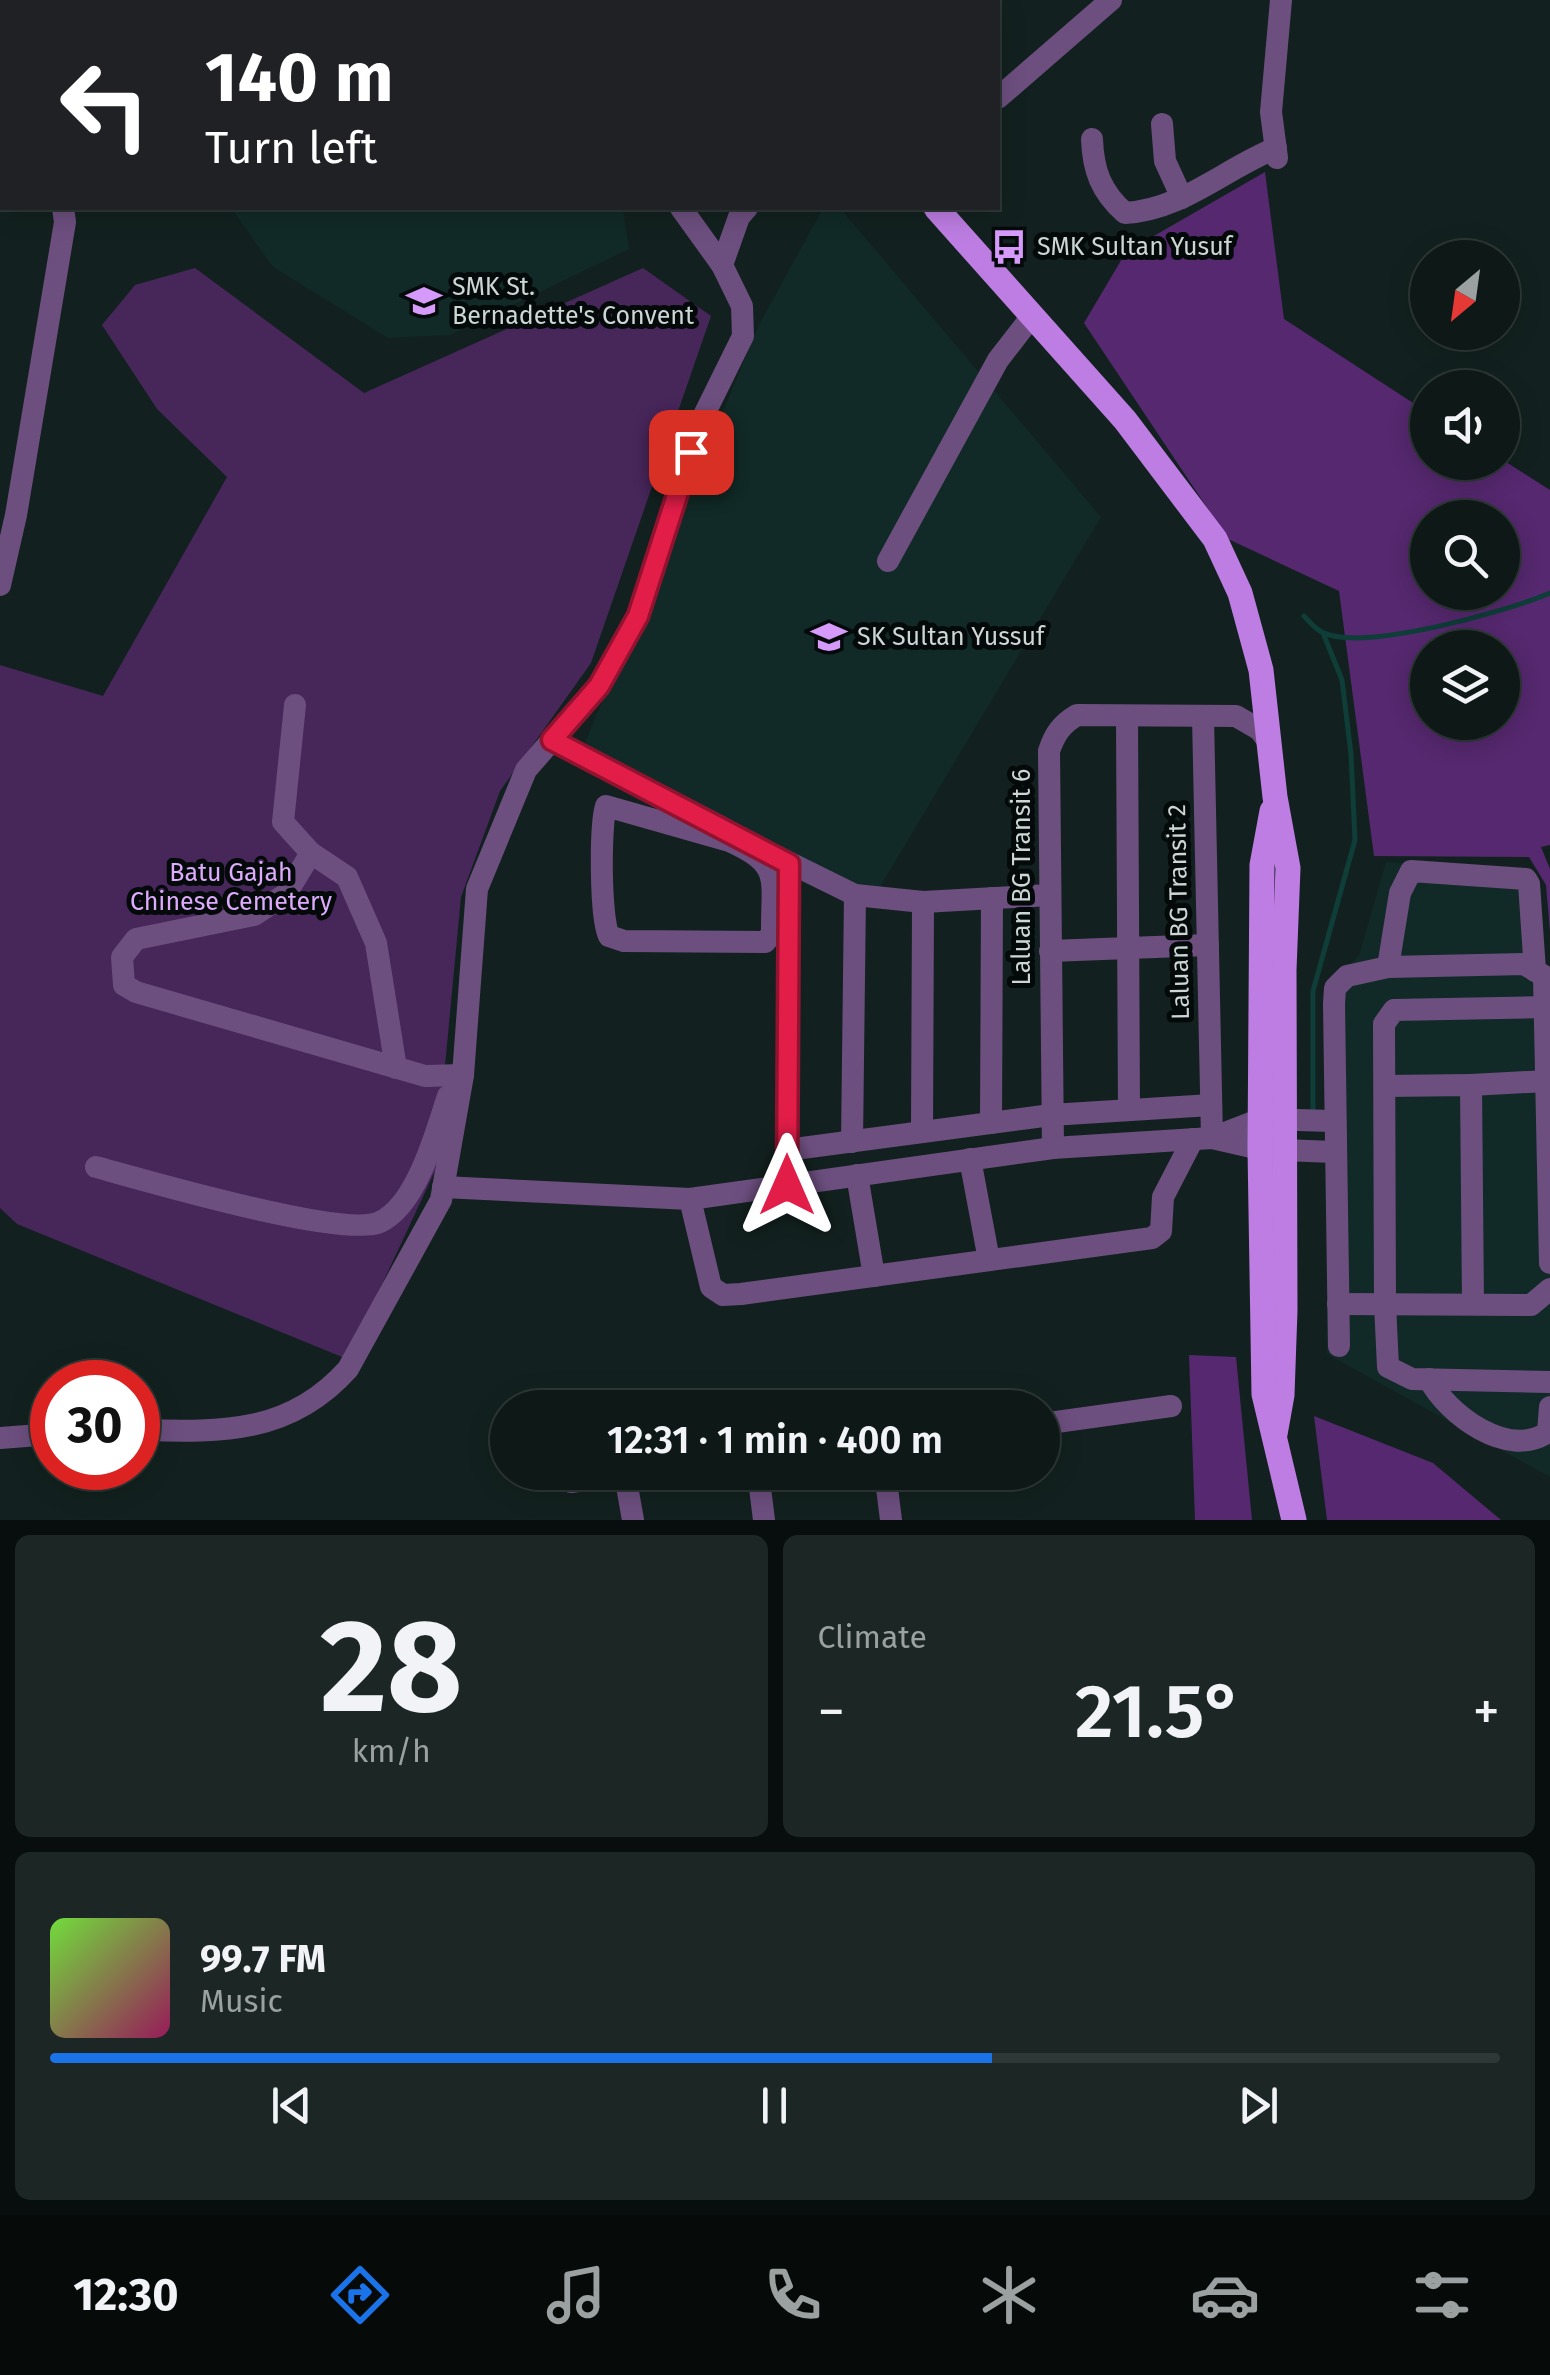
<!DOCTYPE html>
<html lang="en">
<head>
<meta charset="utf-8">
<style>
	body { margin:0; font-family:"Fira Sans",sans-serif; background:#1c2624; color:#f1f3f6; height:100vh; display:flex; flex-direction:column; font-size:38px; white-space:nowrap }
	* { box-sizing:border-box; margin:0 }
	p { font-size:32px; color:#9ba0a1 }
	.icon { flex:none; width:55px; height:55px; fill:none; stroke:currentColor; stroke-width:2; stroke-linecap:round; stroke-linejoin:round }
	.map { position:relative; height:1520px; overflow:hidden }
	.drawer { display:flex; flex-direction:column; gap:15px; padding:15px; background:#080e0d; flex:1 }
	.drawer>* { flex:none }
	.banner { position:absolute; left:0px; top:0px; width:1000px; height:210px; box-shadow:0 5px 25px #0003,0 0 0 2px #2e3836; background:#202124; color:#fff; overflow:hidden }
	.needle { width:65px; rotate:209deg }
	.fabs { position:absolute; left:1410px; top:240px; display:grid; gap:20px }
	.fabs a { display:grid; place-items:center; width:110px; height:110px; border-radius:50%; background:#0e1917; box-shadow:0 5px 25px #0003,0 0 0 2px #2e3836; font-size:50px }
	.speed { position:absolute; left:30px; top:1360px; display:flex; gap:20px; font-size:50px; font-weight:700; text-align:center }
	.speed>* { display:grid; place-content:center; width:130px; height:130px; border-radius:50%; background:#0e1917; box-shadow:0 5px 25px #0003,0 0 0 2px #2e3836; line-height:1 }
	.speed .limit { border:15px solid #d22; background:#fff; color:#111 }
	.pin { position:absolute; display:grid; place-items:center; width:85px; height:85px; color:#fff; margin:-42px; border-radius:20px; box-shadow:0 5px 15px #0006 }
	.me { position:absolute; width:110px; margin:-55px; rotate:0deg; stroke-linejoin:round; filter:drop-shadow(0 0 8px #0008) }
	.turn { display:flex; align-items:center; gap:35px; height:210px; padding:0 40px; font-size:45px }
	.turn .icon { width:130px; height:130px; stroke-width:2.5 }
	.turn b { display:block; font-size:70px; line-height:85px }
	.big { font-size:75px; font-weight:600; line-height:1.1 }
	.drawer .widget { flex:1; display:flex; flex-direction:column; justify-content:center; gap:15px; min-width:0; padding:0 35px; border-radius:15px; background:#1c2624 }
	.drawer .dial { align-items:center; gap:0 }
	.dial b { font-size:130px; line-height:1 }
	.song { display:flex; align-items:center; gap:30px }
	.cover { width:120px; height:120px; border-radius:15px; background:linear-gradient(135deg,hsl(100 70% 55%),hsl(330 70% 35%)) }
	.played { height:10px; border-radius:5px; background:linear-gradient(90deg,#1a73e8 65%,#2e3836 65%) }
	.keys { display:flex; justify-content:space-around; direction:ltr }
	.heat { display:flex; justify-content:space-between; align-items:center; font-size:55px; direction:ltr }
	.drawer .tiles { flex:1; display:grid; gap:15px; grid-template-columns:1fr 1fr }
	.widget:last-child { grid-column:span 2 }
	.trip { position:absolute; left:490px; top:1390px; width:570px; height:100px; border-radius:50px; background:#0e1917; box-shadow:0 5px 25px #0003,0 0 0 2px #2e3836; font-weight:600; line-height:100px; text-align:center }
	.dock { display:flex; height:160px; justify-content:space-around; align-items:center; background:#060a09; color:#9ba0a1 }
	.dock .icon { width:70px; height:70px }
	.dock .active { color:#1a73e8 }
	.dock b { font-size:45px; color:#f1f3f6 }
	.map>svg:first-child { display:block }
	.built { fill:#112a27 }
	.green { fill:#47265a }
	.forest { fill:#56286f; fill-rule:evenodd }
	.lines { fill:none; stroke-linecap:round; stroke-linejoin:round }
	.stream { stroke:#0f3d38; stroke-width:5 }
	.minor { stroke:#6d4f7f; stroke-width:22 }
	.major { stroke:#bd7de2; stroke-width:25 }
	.route-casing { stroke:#92132f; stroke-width:25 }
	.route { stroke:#e11d48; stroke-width:18 }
	.labels { text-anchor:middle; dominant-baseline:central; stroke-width:10; stroke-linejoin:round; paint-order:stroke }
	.poi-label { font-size:25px; fill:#cdd6d5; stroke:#040909; text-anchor:start }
	.park-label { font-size:25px; fill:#ddabfc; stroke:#040909 }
	.street-label { font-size:25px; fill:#cdd6d5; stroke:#040909 }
</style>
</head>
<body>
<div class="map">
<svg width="1550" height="1520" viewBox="0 0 1550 1520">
	<rect width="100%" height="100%" fill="#12211f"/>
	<g class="built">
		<path d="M297,0h370l-369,2z"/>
		<path d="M231,208h392l6,41 -179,86 -62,3 -115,-71z"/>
		<path d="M823,208h17l261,309 -227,380 -295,-140 180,-432z"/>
		<path d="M1386,862l141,8 14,19 9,139v449l-223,-123 -1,-363 33,-36z"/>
	</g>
	<path class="green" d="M195,268l169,125 279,-125 68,48 -120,347 -91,128 -39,106 -26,274 -88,188 -330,-135 -17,-16v-543l103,31 124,-219 -70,-68 -55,-84 33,-40z"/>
	<g class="forest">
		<path d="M1265,172l19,147 143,93 1,50h74l1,-2 47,30v355l-9,2 9,22v63l-4,-47 -17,-28 -155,-1 -35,-265 -111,-52 -144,-216 42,-71zM1428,518h74v74h-74zM1428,648h74v74h-74z"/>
		<path d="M1189,1355l47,2 16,163h-57z"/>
		<path d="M1314,1416l119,47 68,57h-174z"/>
	</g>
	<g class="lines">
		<g class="stream">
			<path d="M1304,616c5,5 11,13 18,16 39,21 186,-21 228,-39"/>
			<path d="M1313,1110v-119l42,-151 -4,-86 -9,-74 -19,-47"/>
		</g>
		<g class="minor">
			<path d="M862,0l3,2"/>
			<path d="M150,2l2,-2"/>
			<path d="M690,2l1,-2"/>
			<path d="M973,2l1,-2"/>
			<path d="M0,74l2,2"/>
			<path d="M998,98l113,-98"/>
			<path d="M0,119l2,4"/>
			<path d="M1162,124l3,37 17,37"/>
			<path d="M1092,139c1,31 9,53 33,74 57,-3 99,-44 151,-65"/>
			<path d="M1277,158l-6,-46 10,-112"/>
			<path d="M0,180l2,-1"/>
			<path d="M681,208l41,57"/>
			<path d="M888,561l110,-201 34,-44"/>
			<path d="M0,585l16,-70 49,-293 -2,-14"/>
			<path d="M295,705l-12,117 28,31"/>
			<path d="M1127,716l2,394"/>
			<path d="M1203,717l9,421"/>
			<path d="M552,740l171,88"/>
			<path d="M729,841c55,24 42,39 43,93l-7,8 -141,-1 -15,-5c-9,-18 -9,-111 -3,-130l123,35v-9"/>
			<path d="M760,848l95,47 68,7 127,-7"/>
			<path d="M1050,951l158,-6"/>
			<path d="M1388,967l12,-74 11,-22 115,8 3,5 6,87"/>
			<path d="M1545,1007l-151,3 -10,14 1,280 3,63 24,12 138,3"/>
			<path d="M396,1068l-20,-125 -29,-66 -36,-24 -25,41 -32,21 -118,24 -14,18 2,28 12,7 289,84 38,-1"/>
			<path d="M1471,1085l76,-4"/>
			<path d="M1386,1086l85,-1 2,219"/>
			<path d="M991,1123l1,-225"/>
			<path d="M922,1132l1,-230"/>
			<path d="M1212,1138l49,-19 72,2"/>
			<path d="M852,1142l3,-247"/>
			<path d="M1053,1148l-4,-397c6,-18 13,-27 28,-36l159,1 24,14 10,14"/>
			<path d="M787,1150l264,-35 160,-10"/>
			<path d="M970,1159l19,101"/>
			<path d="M96,1167c48,13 248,72 284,55 37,-17 56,-90 68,-126"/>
			<path d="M857,1175l17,101"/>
			<path d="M787,1185l2,-321"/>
			<path d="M443,1187l247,12 363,-51 159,-10 48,11 74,3"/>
			<path d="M690,1199l21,88 12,8 18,-1 411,-56 9,-7 2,-34 30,-58"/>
			<path d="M1338,1304l193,1 19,-16"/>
			<path d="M1339,1346l-5,-342 1,-16 12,-12 41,-9 136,-3 20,12 6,287"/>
			<path d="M1429,1379c18,35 79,81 119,53l2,-25"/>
			<path d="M1042,1424l129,-18"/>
			<path d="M138,1430c82,2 151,5 210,-61l93,-169 22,-125 14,-186 49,-119 73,-84 39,-70 64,-197 41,-83 -1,-30 -20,-41 17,-48 8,-9"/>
			<path d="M0,1438l52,-4"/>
			<path d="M758,1472l6,48"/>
			<path d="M885,1472l6,48"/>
			<path d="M625,1475l8,45"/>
			<path d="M571,1482l71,-10"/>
		</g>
		<g class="major">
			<path d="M753,0l2,2"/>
			<path d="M936,208l189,212 90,119 25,54 21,77 14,127 13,71 -4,102 1,340 -3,85 -7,39"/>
			<path d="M1272,811l-10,54 -2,284 4,245 30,126"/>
		</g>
	</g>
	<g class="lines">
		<defs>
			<path id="route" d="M691,452l-53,164 -39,70 -47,54 237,124 -2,321"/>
		</defs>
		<use href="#route" class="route-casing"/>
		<use href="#route" class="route"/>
	</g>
	<defs>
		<symbol id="bus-bare" viewBox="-9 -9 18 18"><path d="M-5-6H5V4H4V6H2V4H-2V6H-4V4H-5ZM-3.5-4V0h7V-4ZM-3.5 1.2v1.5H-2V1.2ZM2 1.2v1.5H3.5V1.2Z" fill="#d69bfa" stroke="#040909" stroke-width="2.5" paint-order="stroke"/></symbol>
		<symbol id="school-bare" viewBox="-9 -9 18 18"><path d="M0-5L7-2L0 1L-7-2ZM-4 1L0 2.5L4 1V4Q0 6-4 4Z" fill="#d69bfa" stroke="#040909" stroke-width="2.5" paint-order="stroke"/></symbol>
	</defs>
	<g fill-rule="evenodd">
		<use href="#bus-bare" x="984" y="222" width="50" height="50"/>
		<use href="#school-bare" x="399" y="276" width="50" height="50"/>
		<use href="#school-bare" x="804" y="612" width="50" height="50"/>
	</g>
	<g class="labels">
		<g class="poi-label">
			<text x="1037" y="247">SMK Sultan Yusuf</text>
			<text x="452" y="287">SMK St.<tspan x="452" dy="29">Bernadette's Convent</tspan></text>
			<text x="857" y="637">SK Sultan Yussuf</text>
		</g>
		<g class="park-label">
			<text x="231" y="873">Batu Gajah<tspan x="231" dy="29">Chinese Cemetery</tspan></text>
		</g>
		<g class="street-label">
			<text transform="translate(1022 877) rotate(-90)">Laluan BG Transit 6</text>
			<text transform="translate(1179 912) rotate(-91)">Laluan BG Transit 2</text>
		</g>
	</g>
</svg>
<div class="fabs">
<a><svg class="needle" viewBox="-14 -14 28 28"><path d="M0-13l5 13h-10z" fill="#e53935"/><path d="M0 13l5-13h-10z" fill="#9ba0a1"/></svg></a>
<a><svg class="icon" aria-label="sound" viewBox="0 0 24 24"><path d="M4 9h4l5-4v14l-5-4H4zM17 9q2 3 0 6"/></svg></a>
<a><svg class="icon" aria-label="search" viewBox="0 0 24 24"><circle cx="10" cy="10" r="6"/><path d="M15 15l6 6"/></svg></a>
<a><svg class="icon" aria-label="layers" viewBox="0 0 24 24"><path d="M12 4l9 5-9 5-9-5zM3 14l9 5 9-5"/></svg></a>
</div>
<div class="speed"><div class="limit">30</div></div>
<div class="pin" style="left:691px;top:452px;background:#d93025"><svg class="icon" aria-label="arrive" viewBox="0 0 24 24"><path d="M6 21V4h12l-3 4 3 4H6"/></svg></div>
<svg class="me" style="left:787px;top:1185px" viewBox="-20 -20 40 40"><path d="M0-17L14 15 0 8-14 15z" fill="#e11d48" stroke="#fff" stroke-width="4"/></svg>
<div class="trip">12:31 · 1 min · 400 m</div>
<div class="banner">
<div class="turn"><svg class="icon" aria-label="left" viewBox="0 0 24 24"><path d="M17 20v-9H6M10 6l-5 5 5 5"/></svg><div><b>140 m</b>Turn left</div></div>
</div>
</div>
<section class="drawer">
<div class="tiles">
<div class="widget dial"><b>28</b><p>km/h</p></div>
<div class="widget"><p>Climate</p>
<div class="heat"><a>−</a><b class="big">21.5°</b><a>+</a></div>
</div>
<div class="widget">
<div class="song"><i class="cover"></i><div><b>99.7 FM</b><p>Music</p></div></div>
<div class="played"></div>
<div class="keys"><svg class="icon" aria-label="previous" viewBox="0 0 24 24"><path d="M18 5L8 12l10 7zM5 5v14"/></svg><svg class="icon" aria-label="pause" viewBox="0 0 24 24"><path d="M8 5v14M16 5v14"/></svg><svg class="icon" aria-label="next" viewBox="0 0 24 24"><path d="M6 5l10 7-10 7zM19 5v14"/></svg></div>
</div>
</div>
</section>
<nav class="dock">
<b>12:30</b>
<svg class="icon active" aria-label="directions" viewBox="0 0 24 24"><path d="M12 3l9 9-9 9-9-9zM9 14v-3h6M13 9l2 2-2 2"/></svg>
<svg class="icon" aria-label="music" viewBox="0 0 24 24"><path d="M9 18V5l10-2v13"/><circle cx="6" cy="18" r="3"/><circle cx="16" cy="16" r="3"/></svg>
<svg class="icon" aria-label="phone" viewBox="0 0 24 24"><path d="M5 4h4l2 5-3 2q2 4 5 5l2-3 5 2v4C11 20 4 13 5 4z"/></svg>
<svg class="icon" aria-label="climate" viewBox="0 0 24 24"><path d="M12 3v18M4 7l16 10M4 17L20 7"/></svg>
<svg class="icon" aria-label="car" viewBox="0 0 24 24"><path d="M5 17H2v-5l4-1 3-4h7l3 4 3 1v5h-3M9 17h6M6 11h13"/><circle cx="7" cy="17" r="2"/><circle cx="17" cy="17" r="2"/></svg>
<svg class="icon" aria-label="filters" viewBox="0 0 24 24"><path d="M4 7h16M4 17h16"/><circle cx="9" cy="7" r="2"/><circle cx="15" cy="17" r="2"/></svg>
</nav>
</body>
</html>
